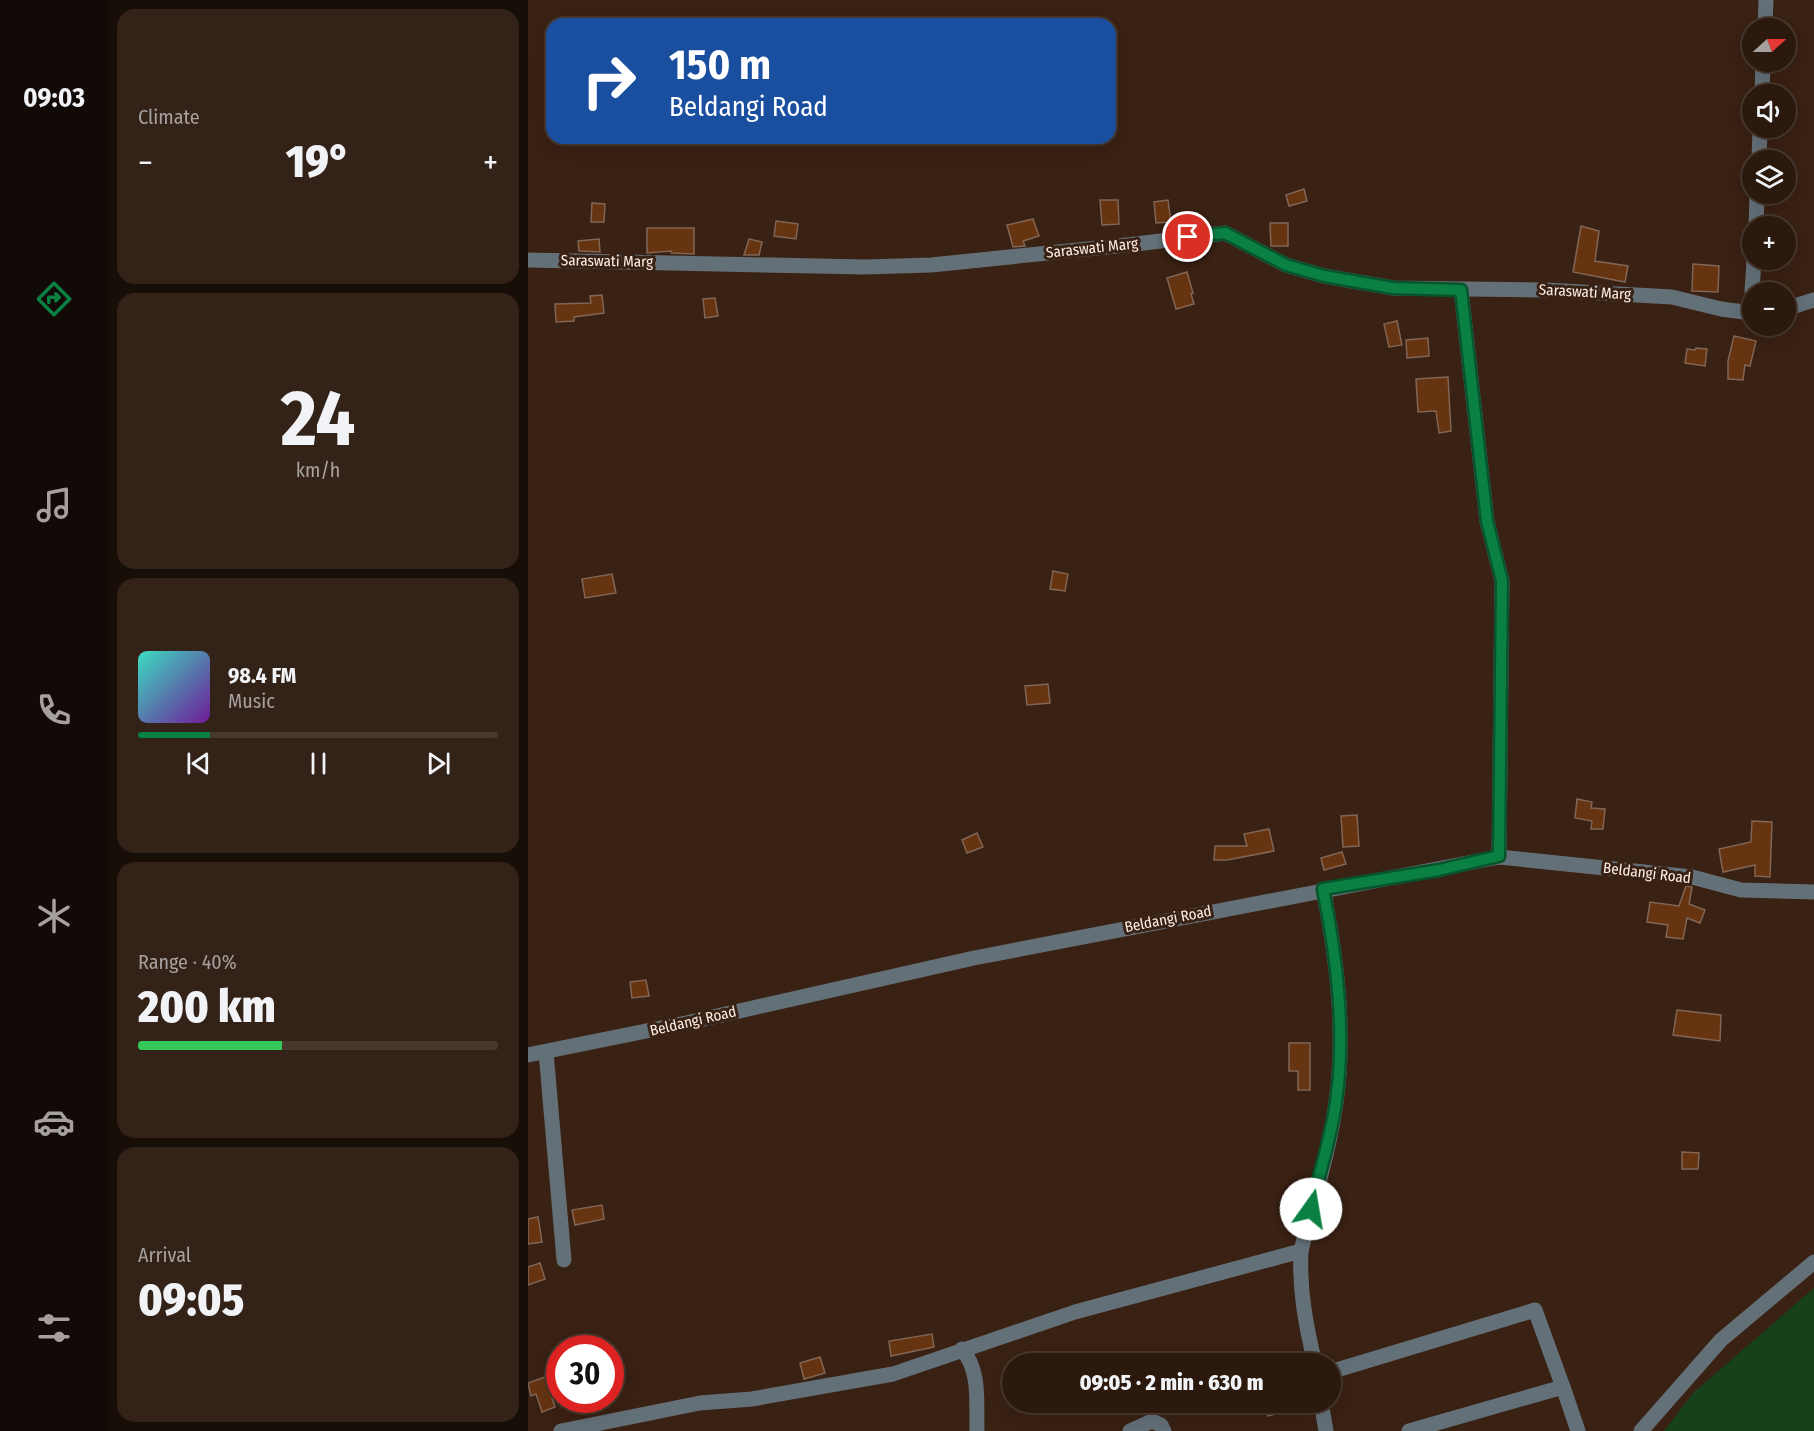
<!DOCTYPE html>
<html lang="en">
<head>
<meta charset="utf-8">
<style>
	body { margin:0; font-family:"Fira Sans Condensed",sans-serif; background:#332217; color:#f1f3f6; height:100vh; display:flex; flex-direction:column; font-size:22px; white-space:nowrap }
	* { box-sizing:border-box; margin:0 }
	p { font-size:20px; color:#a6a09e }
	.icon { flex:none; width:33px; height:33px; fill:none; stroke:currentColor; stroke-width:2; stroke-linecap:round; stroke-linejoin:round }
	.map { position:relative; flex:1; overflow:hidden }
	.sheet { display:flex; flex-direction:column; gap:9px; padding:9px; background:#180e08; width:420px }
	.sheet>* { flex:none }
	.guide { position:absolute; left:18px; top:18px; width:570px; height:126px; border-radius:18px; box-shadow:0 6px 24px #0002,0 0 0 2px #47382e; background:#1a4fa0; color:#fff; overflow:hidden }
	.needle { width:39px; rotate:69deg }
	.buttons { position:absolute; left:1214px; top:18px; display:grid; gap:12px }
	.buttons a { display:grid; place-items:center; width:54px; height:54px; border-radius:50%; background:#2b190e; box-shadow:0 6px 24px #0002,0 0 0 2px #47382e; font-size:30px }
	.speed { position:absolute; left:18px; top:1335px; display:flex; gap:12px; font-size:30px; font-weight:700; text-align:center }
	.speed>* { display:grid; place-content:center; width:78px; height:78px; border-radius:50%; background:#2b190e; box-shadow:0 6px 24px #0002,0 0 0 2px #47382e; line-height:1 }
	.speed .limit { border:9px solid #d22; background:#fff; color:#111 }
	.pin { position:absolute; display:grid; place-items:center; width:51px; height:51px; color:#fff; margin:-26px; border:3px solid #fff; border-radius:50%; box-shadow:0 2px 6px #0007 }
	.me { position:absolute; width:66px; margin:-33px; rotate:13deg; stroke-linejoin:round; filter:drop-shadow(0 0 4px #0008) }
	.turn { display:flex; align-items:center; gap:21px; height:126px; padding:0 24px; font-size:27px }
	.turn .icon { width:78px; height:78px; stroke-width:2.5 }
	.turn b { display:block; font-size:42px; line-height:51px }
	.big { font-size:45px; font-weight:800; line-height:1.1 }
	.sheet .widget { flex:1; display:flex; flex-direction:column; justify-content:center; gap:9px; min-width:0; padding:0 21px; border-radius:18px; background:#332217 }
	.sheet .dial { align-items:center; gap:0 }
	.dial b { font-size:78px; line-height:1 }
	.song { display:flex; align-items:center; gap:18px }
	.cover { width:72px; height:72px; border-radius:9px; background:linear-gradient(135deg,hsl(170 70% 55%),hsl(280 70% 35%)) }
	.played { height:6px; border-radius:3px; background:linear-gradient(90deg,#0b8043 20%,#47382e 20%) }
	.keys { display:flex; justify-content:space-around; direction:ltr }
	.heat { display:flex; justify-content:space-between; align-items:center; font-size:33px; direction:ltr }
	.charge { height:9px; border-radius:4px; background:linear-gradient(90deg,#34c759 40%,#47382e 0) }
	.trip { position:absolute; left:474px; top:1353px; width:339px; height:60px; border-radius:30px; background:#2b190e; box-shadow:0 6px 24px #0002,0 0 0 2px #47382e; font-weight:800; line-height:60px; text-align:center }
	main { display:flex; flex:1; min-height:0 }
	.tab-bar { display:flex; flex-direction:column; width:108px; justify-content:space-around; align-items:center; background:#110a06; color:#a6a09e }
	.tab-bar .icon { width:42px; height:42px }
	.tab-bar .on { color:#0b8043 }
	.tab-bar b { font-size:27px; color:#f1f3f6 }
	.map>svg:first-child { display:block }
	.green { fill:#174119 }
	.building { fill:#673411; stroke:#816555; stroke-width:1.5 }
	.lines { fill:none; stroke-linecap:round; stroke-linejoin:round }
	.minor { stroke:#647078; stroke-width:15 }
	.route-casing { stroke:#07532c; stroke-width:15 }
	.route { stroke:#0b8043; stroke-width:10 }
	.labels { text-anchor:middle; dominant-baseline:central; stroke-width:6; stroke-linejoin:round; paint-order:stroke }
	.street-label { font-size:15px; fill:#ffeee5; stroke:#392113 }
</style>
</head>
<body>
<main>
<nav class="tab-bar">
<b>09:03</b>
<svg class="icon on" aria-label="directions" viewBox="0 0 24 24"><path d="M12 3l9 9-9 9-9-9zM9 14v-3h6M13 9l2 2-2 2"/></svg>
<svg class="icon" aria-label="music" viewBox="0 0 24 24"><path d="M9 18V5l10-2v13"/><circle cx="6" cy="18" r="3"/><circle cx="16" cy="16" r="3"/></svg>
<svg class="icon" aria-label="phone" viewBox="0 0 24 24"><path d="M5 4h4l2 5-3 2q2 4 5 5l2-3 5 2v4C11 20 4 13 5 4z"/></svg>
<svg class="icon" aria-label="climate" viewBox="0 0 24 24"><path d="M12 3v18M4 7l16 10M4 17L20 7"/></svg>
<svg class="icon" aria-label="car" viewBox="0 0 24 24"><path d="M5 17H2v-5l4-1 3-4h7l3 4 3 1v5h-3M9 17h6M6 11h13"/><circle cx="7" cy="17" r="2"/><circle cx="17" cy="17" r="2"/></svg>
<svg class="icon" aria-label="filters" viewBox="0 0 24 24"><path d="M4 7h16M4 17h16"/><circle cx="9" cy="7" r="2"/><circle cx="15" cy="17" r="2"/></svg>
</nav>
<section class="sheet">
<div class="widget"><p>Climate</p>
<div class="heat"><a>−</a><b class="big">19°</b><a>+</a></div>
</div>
<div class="widget dial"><b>24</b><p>km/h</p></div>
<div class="widget">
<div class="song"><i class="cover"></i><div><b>98.4 FM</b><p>Music</p></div></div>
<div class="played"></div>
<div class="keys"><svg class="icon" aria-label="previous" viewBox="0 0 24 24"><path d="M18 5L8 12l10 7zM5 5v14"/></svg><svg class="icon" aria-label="pause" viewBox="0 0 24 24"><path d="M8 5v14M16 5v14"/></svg><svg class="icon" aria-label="next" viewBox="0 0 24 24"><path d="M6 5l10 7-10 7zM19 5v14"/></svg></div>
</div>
<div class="widget"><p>Range · 40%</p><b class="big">200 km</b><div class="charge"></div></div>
<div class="widget"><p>Arrival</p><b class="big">09:05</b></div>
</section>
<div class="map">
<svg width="1286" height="1431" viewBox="0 0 1286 1431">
	<rect width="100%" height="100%" fill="#392113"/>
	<path class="green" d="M1286,1288v143h-150l29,-38z"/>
	<g class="building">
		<path d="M776,189l3,12 -18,5 -3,-11z"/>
		<path d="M572,200h18l1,24 -17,1z"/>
		<path d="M640,200l3,22 -15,1 -2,-21z"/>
		<path d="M64,203l13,1 -1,18h-13z"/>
		<path d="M505,219l6,17 -16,5 2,5 -12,1 -6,-22z"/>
		<path d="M248,221l22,3 -2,15 -22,-3z"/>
		<path d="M742,223h18v23h-17z"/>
		<path d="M1053,226l18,5 -4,30 33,5 -3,16 -52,-10z"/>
		<path d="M119,228h47v26l-23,-1v-2l-24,2z"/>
		<path d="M71,239l1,13 -21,-1 -1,-10z"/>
		<path d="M221,239l13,3 -3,13h-15z"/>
		<path d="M1165,264l26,2 -1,26 -26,-1z"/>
		<path d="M659,272l6,21 -2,1 3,10 -18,5 -9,-31z"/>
		<path d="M74,295l2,18 -30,4v4l-18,1 -1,-18 36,-1 -1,-7z"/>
		<path d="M187,298l3,18 -13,2 -2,-19z"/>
		<path d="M869,321l5,24 -13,2 -5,-23z"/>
		<path d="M1206,336l22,5 -6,25 -5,-1 -2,15 -15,-1v-18z"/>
		<path d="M900,338l1,18 -22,2 -1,-18z"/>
		<path d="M1168,348l11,1 -2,17 -20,-3 2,-14 8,1z"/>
		<path d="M920,377l3,54 -12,2 -3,-22 -18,1 -2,-33z"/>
		<path d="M525,571l15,3 -3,17 -15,-2z"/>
		<path d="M84,574l4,19 -31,5 -3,-19z"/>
		<path d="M520,684l2,19 -23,2 -2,-19z"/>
		<path d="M1049,799l15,3 -1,6 14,1 -2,20h-12l1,-8 -17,-3z"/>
		<path d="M829,815l2,31 -16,1 -2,-31z"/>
		<path d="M1224,821l20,1 -2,55 -15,-1v-11l-32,7 -4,-23 32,-7z"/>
		<path d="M741,829l5,22 -47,9h-13l1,-14h32l-3,-12z"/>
		<path d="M449,833l6,14 -16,6 -5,-13z"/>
		<path d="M814,852l4,12 -22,6 -3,-12z"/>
		<path d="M1158,886l6,1 -3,17 16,6 -5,13 -13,-5 -4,21 -17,-2 2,-12 -21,-3 3,-20 29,4z"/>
		<path d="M118,980l3,16 -17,2 -2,-16z"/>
		<path d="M1149,1010l44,5 -1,26 -47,-6z"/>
		<path d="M761,1043h21v47h-12v-19h-9z"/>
		<path d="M1154,1152l17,1 -1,16h-16z"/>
		<path d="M74,1205l2,14 -29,6 -3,-15z"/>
		<path d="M10,1217l4,25 -14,2v-25z"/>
		<path d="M12,1263l5,16 -17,6v-18z"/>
		<path d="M404,1334l2,13 -43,9 -2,-15z"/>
		<path d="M292,1357l5,16 -21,6 -4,-16z"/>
		<path d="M17,1377l10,30 -13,5 -6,-18 -5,2 -3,-13z"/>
		<path d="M736,1402h41v4l-37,10z"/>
	</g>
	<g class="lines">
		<g class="minor">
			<path d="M1237,28l1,-28"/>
			<path d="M1234,94l1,-32"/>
			<path d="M1231,160l1,-32"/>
			<path d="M1228,226l1,-32"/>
			<path d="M0,260l336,7 67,-2 205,-21 89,-11 61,32 38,11 69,12 153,2 126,7 49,12 31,4"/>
			<path d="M933,290l26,231 15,60 -3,276"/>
			<path d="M1224,292l2,-32"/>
			<path d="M1257,309l29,-9"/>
			<path d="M18,1052l18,208"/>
			<path d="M0,1055l158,-32 288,-65 525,-101 193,20 49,13 73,2"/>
			<path d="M434,1349c19,23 14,53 15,82"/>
			<path d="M787,1364c-9,-38 -16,-74 -14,-113 12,-49 28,-99 35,-148 10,-71 1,-144 -13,-214"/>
			<path d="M802,1372l205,-62 28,77"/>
			<path d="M793,1402l5,29"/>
			<path d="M33,1431l139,-28 52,-4 141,-25 182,-62 226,-61"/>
			<path d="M602,1431l22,-10 9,4 3,6"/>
			<path d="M881,1431l154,-44 15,44"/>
			<path d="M1113,1431l80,-91 93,-78"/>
		</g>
	</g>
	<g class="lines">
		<defs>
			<path id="route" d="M660,237l37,-4 61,32 38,11 69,12 68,2 26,231 15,60 -3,275 -60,14 -116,19c14,69 23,142 13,213 -5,36 -17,72 -25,107"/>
		</defs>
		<use href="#route" class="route-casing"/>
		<use href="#route" class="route"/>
	</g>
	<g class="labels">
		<g class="street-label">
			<text transform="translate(564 248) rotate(-6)">Saraswati Marg</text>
			<text transform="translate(79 261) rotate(1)">Saraswati Marg</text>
			<text transform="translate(1057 292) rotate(3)">Saraswati Marg</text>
			<text transform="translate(1119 873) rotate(7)">Beldangi Road</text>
			<text transform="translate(640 919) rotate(-11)">Beldangi Road</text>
			<text transform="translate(165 1021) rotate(-13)">Beldangi Road</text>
		</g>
	</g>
</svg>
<div class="buttons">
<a><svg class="needle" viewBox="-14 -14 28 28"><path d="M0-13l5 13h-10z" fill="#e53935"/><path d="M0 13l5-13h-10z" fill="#a6a09e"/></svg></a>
<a><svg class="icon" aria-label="sound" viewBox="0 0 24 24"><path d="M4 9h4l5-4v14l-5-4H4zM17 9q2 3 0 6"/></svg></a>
<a><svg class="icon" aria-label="layers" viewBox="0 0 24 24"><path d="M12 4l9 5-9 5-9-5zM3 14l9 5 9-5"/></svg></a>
<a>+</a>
<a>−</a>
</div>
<div class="speed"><div class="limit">30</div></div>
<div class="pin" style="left:660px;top:237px;background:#d93025"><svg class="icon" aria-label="arrive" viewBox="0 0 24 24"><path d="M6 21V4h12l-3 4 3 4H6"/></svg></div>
<svg class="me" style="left:783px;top:1209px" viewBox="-20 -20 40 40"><circle r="19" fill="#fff"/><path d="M0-13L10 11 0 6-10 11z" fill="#0b8043"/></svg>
<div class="trip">09:05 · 2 min · 630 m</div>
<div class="guide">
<div class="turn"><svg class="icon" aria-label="right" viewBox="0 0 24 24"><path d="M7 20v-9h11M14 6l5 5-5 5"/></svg><div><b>150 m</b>Beldangi Road</div></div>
</div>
</div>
</main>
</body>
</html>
